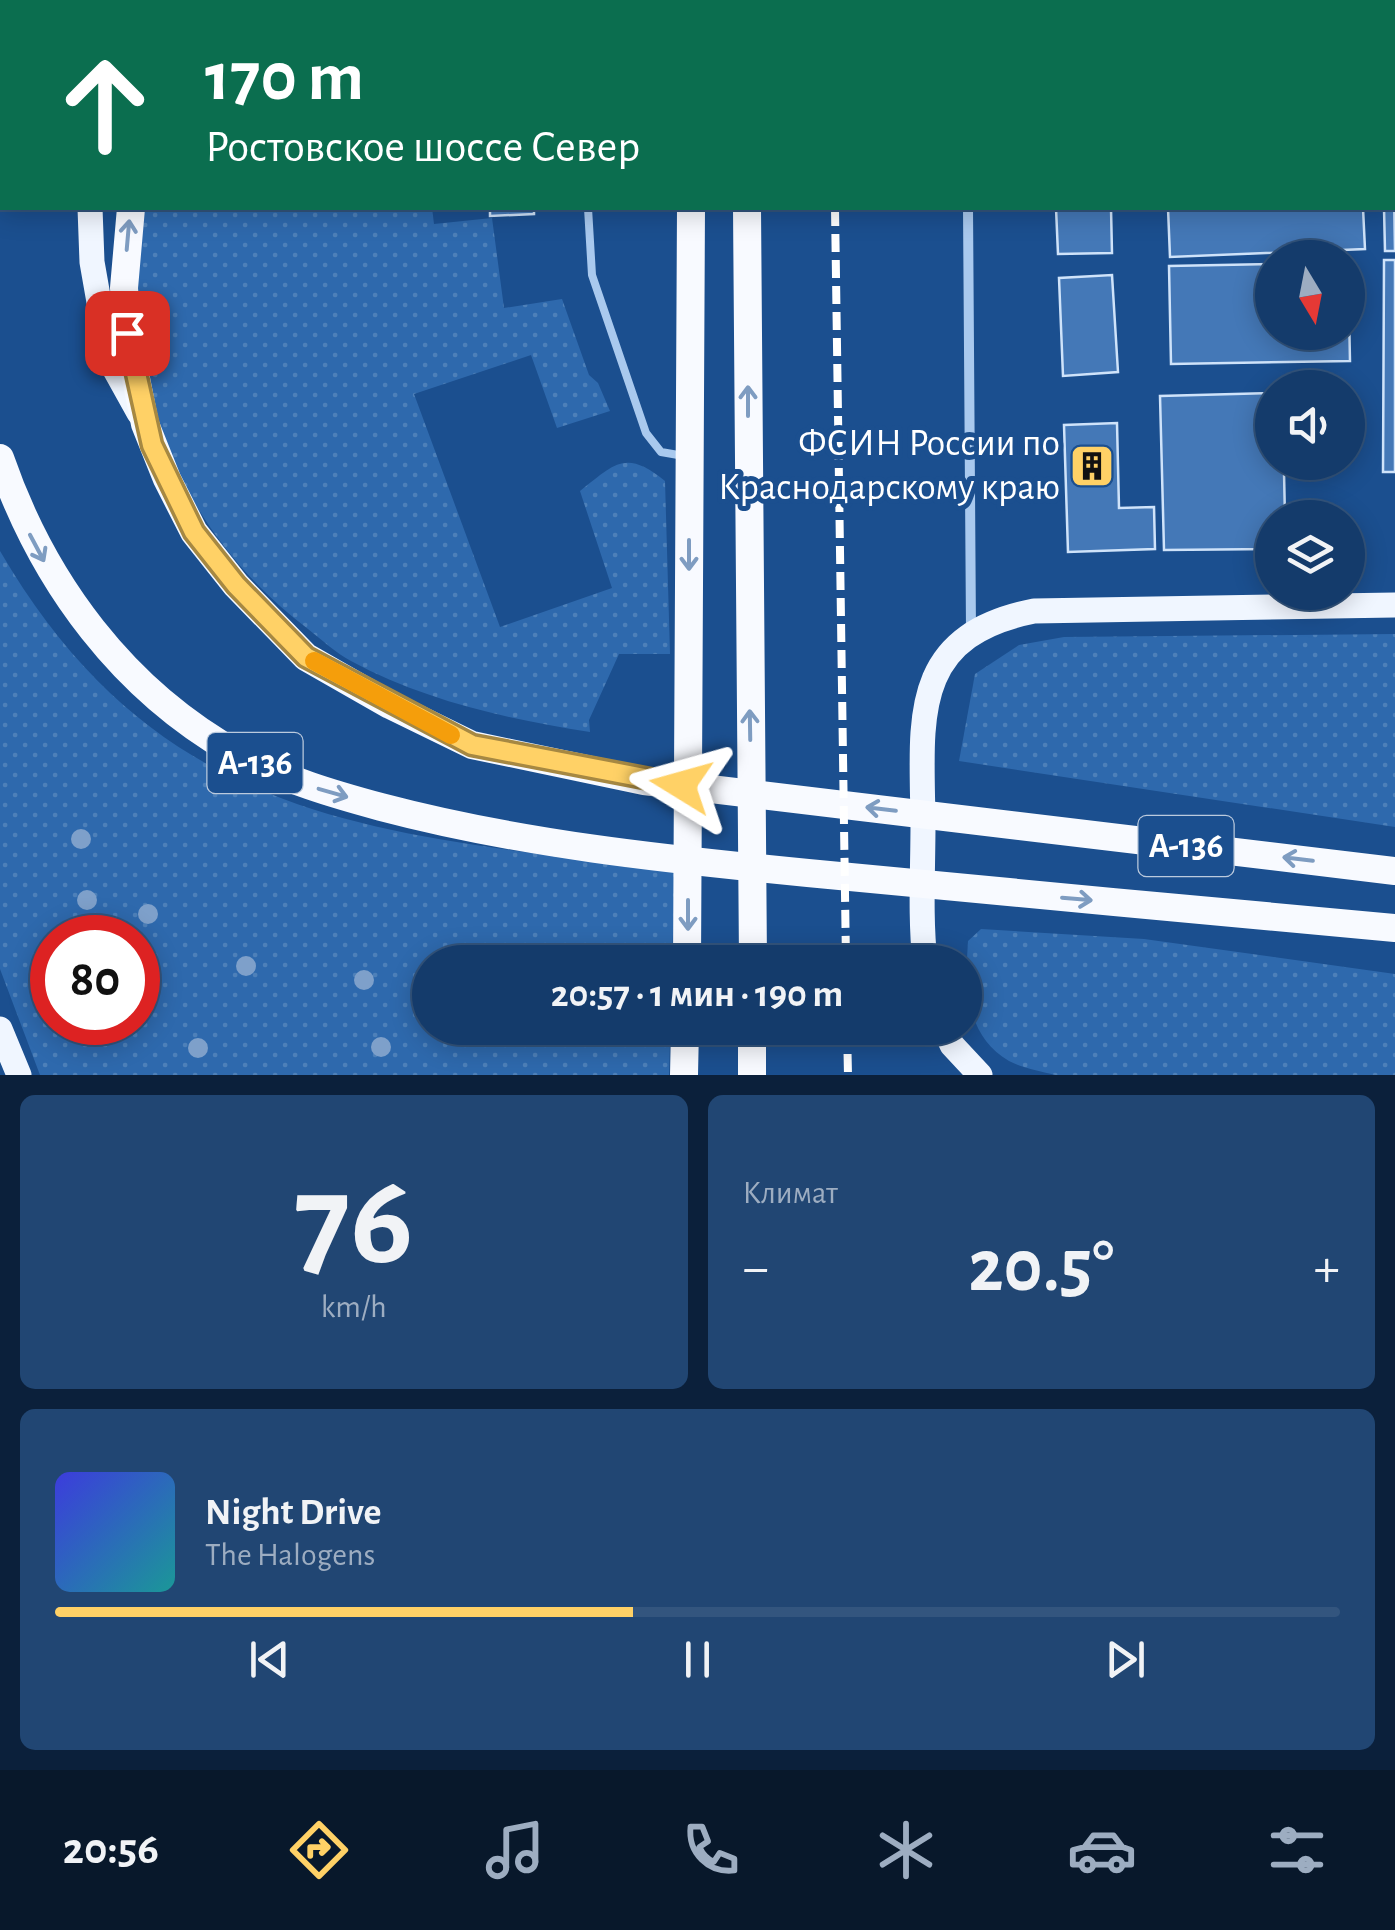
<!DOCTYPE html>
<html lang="ru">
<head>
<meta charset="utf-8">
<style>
	body { margin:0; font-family:"Alegreya Sans",sans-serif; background:#214673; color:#f1f3f6; height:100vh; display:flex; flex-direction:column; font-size:38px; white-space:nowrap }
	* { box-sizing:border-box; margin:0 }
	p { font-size:32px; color:#9dadc1 }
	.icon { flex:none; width:55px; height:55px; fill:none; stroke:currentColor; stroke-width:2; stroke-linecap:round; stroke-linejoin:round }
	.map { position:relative; height:1075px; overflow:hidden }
	.sheet { display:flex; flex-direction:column; gap:20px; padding:20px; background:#0b203b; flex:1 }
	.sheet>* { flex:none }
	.guide { position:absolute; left:0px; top:0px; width:1395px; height:210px; box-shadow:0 5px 25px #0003,0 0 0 2px #33557e; background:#0b6e4f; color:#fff; overflow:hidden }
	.needle { width:65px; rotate:170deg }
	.tools { position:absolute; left:1255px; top:240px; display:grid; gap:20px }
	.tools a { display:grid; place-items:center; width:110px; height:110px; border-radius:50%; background:#143b6b; box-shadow:0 5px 25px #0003,0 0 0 2px #33557e; font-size:50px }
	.speed { position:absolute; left:30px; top:915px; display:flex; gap:20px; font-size:50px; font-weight:700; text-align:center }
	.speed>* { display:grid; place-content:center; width:130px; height:130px; border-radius:50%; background:#143b6b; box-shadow:0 5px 25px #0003,0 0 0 2px #33557e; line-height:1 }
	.speed .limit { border:15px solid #d22; background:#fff; color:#111 }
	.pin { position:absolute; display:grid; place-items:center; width:85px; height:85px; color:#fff; margin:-42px; border-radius:20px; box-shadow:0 5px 15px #0006 }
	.me { position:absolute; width:110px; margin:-55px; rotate:278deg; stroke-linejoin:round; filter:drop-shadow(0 0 8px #0008) }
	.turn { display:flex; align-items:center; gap:35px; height:210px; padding:0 40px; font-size:45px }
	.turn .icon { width:130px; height:130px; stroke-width:2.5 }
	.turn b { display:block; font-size:70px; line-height:85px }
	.big { font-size:75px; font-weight:600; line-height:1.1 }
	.sheet .tile { flex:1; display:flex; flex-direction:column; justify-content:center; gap:15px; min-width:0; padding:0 35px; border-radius:15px; background:#214673 }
	.sheet .dial { align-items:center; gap:0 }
	.dial b { font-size:130px; line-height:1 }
	.song { display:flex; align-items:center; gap:30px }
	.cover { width:120px; height:120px; border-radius:15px; background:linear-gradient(135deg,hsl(240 70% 55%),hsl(180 70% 35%)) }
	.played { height:10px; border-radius:5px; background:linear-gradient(90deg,#ffd166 45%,#33557e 45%) }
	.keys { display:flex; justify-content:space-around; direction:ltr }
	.heat { display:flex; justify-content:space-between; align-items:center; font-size:55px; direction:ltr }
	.sheet .tiles { flex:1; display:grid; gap:20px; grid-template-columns:1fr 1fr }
	.tile:last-child { grid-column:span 2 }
	.trip { position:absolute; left:412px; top:945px; width:570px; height:100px; border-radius:50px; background:#143b6b; box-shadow:0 5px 25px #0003,0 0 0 2px #33557e; font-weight:600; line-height:100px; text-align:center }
	.dock { display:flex; height:160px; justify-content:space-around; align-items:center; background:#08182b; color:#9dadc1 }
	.dock .icon { width:70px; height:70px }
	.dock .selected { color:#ffd166 }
	.dock b { font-size:45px; color:#f1f3f6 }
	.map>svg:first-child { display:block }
	.grass { fill:url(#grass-dots); fill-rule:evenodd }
	.building { fill:#4478b7; stroke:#cfe3fa; stroke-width:2.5 }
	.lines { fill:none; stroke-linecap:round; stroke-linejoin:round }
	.service { stroke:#a9c9ee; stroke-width:8 }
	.minor { stroke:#a9c9ee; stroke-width:10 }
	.primary { stroke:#f0f6ff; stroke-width:25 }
	.trunk { stroke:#f8faff; stroke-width:28 }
	.rail { stroke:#fff; stroke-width:8; stroke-dasharray:18 8; stroke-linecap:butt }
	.tree { fill:#7ea0ca }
	.oneway { stroke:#7e9cc1 }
	.route-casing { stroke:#a68842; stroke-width:25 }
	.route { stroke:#ffd166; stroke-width:18 }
	.slow { stroke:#f59e0b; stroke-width:18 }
	.labels { text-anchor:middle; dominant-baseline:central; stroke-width:10; stroke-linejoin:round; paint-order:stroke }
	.shield { fill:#1b4f8f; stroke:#bbcadd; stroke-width:2.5 }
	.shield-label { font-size:35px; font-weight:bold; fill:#fff }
	.poi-label { font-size:38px; fill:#fff; stroke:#1b4f8f; text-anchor:end }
</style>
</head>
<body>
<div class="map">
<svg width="1395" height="1075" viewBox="0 0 1395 1075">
	<defs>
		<pattern id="grass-dots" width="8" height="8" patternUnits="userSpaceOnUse" patternTransform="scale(2.5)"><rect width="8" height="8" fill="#2e69ad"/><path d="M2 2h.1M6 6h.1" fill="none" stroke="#4d80b9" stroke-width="1.8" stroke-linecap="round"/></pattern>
	</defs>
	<rect width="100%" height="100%" fill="#1b4f8f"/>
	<g class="grass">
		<path d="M136,208h296l2,16 58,-6 12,90 58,-9 27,76 9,8 12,28 -53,17 -26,-73 -117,39 86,233 112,-39 -32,-97c35,-28 46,-42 85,-10l5,173h-51l-30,66 1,12c-82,-13 -165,-31 -239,-71 -15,-8 -29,-21 -43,-32 -99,-76 -151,-171 -171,-293 -3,-17 -8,-36 -9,-53 0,-24 6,-51 8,-75z"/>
		<path d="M0,551c163,280 387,282 675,320l-3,91h-242v66h138l1,13h101l-1,34h-629l-40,-106zM52,938h86v84h-86z"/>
		<path d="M1395,634v193l-436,-66 16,-87 44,-29 45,-8z"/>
		<path d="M981,929l163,10 251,35v101h-340c-14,-4 -33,-7 -46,-14 -44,-26 -44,-75 -41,-120z"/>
	</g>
	<g class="building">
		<path d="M1054,0h251l1,2h-252z"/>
		<path d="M1392,72l3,179h-10l-1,-43h8z"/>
		<path d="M490,208h44v6l-44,2z"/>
		<path d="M1056,208h55l1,45 -54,1z"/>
		<path d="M1168,208h195l2,41 -195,8z"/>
		<path d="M1384,260h11v212h-12z"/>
		<path d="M1348,262l2,99 -179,3 -2,-98 103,-2v68h76z"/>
		<path d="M1112,275l6,97 -55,4 -4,-98z"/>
		<path d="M1272,393v69h59v9l-47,1 1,46h-13v31l-108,1 -4,-154z"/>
		<path d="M1117,423l2,85 35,-1 1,42 -87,3 -4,-127z"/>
	</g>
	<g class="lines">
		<g class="service">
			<path d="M444,0v2"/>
			<path d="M1392,56h3"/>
			<path d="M588,208l4,67 54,158 15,19 23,4"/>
		</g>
		<g class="minor">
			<path d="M964,0v2"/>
			<path d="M968,208l3,423"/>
		</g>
		<g class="primary">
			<path d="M747,0v2"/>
			<path d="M152,2l1,-2"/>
			<path d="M90,208l2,54 17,97 30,54"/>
			<path d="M925,962c-5,-45 -2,-92 -2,-138 -1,-104 -15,-188 111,-213l361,-6"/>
			<path d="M944,1028l8,17 28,30"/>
			<path d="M0,1029l19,46"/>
		</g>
		<g class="trunk">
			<path d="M623,0l2,2"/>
			<path d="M723,0l1,2"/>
			<path d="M251,2l3,-2"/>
			<path d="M131,208l-7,80 3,45 18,91 22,55 27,53 42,53 70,72 84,48 82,40 172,36 751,90"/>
			<path d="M747,208l6,754"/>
			<path d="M0,458c43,125 124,234 241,298 44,24 92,38 140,51 140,37 284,52 427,66 196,19 391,37 587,55"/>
			<path d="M687,962l4,-754"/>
			<path d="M684,1075l1,-47"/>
			<path d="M752,1075v-47"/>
		</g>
		<g class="rail">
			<path d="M832,0v2"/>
			<path d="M835,208l11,754"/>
			<path d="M847,1028l1,47"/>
		</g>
	</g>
	<g class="tree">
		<circle cx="81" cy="839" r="10"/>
		<circle cx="87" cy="900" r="10"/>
		<circle cx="148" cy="914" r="10"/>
		<circle cx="246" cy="966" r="10"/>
		<circle cx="364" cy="980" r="10"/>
		<circle cx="381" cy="1047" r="10"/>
		<circle cx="198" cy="1048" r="10"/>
	</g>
	<defs><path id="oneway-shaft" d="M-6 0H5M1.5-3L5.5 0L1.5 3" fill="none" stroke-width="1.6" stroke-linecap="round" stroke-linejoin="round" transform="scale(2.5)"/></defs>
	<g class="oneway">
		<use href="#oneway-shaft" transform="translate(128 235) rotate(-85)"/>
		<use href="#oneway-shaft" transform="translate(748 401) rotate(-90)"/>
		<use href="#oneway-shaft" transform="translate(37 548) rotate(62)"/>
		<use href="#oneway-shaft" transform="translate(689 555) rotate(90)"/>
		<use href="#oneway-shaft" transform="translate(750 725) rotate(-91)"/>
		<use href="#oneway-shaft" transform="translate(333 793) rotate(16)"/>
		<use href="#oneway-shaft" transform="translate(881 809) rotate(-173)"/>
		<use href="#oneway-shaft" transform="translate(1298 859) rotate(-173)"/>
		<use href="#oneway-shaft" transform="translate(1077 899) rotate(5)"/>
		<use href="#oneway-shaft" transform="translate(688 915) rotate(90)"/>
	</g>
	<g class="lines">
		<defs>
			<path id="route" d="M127,333l25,112 42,87 42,53 70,72 166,88 209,40"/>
		</defs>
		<use href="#route" class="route-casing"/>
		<use href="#route" class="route"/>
		<path class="slow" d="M314,661l137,74"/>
	</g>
	<defs>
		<symbol id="building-square" viewBox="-11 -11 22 22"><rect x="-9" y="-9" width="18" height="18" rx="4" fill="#ffd166" stroke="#1b4f8f"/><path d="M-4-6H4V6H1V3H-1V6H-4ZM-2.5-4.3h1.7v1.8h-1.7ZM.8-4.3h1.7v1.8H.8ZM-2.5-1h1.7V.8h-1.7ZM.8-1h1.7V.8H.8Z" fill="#111"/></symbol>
	</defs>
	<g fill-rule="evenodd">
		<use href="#building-square" x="1067" y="441" width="50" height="50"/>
	</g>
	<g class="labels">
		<g class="shield">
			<rect x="207.5" y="733" width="95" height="60" rx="8"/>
			<rect x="1138.5" y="816" width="95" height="60" rx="8"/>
		</g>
		<g class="shield-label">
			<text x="255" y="763">А-136</text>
			<text x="1186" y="846">А-136</text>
		</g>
		<g class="poi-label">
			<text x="1060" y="444">ФСИН России по<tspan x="1060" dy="44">Краснодарскому краю</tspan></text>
		</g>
	</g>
</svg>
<div class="tools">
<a><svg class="needle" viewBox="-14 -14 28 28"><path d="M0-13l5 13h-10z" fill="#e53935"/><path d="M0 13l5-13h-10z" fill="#9dadc1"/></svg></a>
<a><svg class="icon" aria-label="sound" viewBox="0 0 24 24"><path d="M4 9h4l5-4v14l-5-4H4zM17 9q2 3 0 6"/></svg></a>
<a><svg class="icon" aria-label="layers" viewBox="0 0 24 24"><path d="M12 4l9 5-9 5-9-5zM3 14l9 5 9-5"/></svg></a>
</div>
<div class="speed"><div class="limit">80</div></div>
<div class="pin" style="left:127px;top:333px;background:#d93025"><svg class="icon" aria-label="arrive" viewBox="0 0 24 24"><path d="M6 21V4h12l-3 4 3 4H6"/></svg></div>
<svg class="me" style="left:681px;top:785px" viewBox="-20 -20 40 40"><path d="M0-17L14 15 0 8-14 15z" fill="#ffd166" stroke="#fff" stroke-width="4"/></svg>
<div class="trip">20:57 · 1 мин · 190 m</div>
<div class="guide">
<div class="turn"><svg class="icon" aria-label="ahead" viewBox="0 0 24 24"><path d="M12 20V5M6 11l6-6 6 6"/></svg><div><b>170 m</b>Ростовское шоссе Север</div></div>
</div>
</div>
<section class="sheet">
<div class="tiles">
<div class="tile dial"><b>76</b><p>km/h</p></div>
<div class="tile"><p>Климат</p>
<div class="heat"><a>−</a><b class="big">20.5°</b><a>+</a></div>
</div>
<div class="tile">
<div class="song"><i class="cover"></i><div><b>Night Drive</b><p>The Halogens</p></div></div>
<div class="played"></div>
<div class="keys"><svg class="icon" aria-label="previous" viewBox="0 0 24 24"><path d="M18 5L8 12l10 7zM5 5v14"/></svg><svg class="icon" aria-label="pause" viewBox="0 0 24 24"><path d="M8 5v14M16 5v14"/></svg><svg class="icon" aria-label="next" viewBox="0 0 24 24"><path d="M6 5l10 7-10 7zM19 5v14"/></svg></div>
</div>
</div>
</section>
<nav class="dock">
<b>20:56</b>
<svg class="icon selected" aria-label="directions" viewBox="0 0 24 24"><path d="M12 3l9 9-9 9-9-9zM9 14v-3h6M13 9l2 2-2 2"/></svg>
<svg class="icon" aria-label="music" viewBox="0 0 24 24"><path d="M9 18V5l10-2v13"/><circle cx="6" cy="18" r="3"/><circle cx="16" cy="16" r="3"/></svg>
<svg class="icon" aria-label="phone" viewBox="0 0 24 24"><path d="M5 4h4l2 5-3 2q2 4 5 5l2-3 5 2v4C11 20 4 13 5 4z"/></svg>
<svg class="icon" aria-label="climate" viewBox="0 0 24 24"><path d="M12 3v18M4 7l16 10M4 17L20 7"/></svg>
<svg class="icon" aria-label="car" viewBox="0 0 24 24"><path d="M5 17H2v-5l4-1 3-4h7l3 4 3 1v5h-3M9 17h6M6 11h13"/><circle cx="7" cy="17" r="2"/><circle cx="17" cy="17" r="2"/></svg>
<svg class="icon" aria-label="filters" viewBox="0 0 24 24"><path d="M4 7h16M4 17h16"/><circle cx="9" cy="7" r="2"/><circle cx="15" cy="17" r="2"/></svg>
</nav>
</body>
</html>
